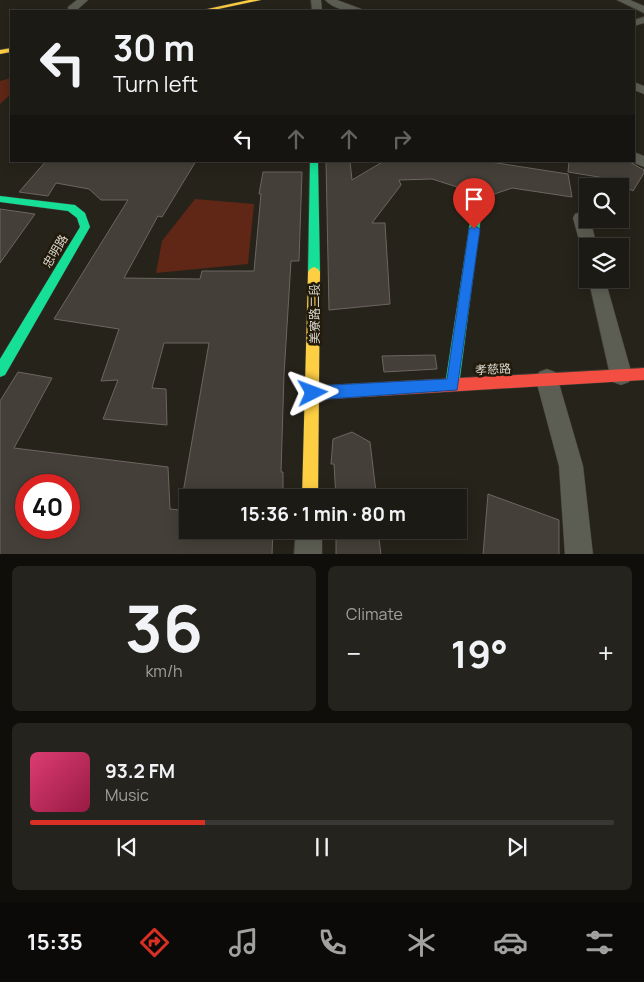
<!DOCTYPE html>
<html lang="en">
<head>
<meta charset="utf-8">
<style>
	body { margin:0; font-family:Manrope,"Noto Sans TC",sans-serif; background:#25231d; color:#f1f3f6; height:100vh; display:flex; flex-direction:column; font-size:19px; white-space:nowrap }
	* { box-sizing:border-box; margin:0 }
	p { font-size:16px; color:#a0a1a0 }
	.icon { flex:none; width:28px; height:28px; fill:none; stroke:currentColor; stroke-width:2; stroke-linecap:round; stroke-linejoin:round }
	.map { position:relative; height:554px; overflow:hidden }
	.side { display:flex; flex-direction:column; gap:12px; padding:12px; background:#0f0e0b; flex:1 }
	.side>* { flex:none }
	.top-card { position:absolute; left:10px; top:10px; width:625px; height:152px; border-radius:0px; box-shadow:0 2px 12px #0003,0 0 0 1px #3a3834; background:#1c1a14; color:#f1f3f6; overflow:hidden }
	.fabs { position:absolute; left:579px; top:178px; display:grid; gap:10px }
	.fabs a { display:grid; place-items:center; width:50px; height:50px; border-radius:0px; background:#1c1a14; box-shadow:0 2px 12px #0003,0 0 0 1px #3a3834; font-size:25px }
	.speed { position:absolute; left:15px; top:474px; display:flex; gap:10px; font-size:25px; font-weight:700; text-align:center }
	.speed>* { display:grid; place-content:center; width:65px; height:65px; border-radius:50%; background:#1c1a14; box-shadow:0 2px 12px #0003,0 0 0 1px #3a3834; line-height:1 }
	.speed .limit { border:8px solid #d22; background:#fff; color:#111 }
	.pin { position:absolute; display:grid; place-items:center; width:42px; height:42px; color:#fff; margin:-51px -21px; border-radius:50% 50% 50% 0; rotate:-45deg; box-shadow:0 0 5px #0007 }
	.pin .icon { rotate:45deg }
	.me { position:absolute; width:55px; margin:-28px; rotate:87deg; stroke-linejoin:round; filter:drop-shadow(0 0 4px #0008) }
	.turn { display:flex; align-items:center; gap:18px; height:105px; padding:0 20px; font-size:22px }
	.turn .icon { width:65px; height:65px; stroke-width:2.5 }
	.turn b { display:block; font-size:35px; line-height:42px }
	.lanes { display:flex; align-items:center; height:48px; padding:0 20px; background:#0003; justify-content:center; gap:25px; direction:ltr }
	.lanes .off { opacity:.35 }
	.big { font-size:38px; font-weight:700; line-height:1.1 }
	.side .card { flex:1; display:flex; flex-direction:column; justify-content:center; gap:8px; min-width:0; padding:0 18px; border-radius:8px; background:#25231d }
	.side .dial { align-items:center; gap:0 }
	.dial b { font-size:65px; line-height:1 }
	.song { display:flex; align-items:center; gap:15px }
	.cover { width:60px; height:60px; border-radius:8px; background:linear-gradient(135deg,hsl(340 70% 55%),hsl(340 70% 35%)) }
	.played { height:5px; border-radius:2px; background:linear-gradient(90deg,#d93025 30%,#3a3834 30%) }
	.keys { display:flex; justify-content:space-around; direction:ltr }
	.heat { display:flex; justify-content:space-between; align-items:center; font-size:28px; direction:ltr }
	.side .tiles { flex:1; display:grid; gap:12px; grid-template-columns:1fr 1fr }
	.card:last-child { grid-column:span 2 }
	.trip { position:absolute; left:179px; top:489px; width:288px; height:50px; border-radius:0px; background:#1c1a14; box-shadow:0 2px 12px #0003,0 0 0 1px #3a3834; font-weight:700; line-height:50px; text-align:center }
	.menu { display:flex; height:80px; justify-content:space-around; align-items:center; background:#0b0a08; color:#a0a1a0 }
	.menu .icon { width:35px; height:35px }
	.menu .on { color:#d93025 }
	.menu b { font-size:22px; color:#f1f3f6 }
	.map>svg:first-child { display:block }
	.green { fill:#602716 }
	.building { fill:#444039; stroke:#6b6660; fill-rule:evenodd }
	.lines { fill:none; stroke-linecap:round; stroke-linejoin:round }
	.street-casing { stroke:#423f37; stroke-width:1 }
	.fast-casing { stroke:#423f37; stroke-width:1 }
	.slow-casing { stroke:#423f37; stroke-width:1 }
	.jam-casing { stroke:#423f37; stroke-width:1 }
	.street { fill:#5d5e53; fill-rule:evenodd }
	.fast { fill:#16e098; fill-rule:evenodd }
	.slow { fill:#ffcf43; fill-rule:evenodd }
	.jam { fill:#f24e42; fill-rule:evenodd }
	.route { fill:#1a73e8; stroke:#114b97 }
	.labels { text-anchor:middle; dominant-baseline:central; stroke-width:5; stroke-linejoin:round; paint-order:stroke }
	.street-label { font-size:12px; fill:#dad6cc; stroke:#221b0c }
</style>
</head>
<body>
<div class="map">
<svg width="644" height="555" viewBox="0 0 644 555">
	<rect width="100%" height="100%" fill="#26231a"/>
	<g class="green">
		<path d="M11,78v16l-11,10v-23z"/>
		<path d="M195,199l59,5 -6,60 -92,9 6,-32z"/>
	</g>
	<g class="building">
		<path d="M46,161h150l-34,56 -4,-1 -34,62 76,1 2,-8h52l7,-77h-2l4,-22h39l-3,89h-8l-7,114 -3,97h2v20l-17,-1v7h-78v32h85l-1,25h-272v-154l18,-29 34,6 -38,70 154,19 2,42 10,1 29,-167h-45l-12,45 14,1 1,36 -64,-6 15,-39 -17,1 18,-52 -65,-10 74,-119h-27l-12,-11 -33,-6 -8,13 -29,-4zM26,485h43v43h-43z"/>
		<path d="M326,161h24l2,19 32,-19h100l84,13 4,23 -60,-9 -29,10 -26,-4v-7l-25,-8 -33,1 2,5 -29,38h13l5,81 -61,6z"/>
		<path d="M569,161h59l16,9v3l-11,18 -22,-12 -43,-7z"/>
		<path d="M0,209l35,5 -35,49z"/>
		<path d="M435,355l2,14 -53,3 -2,-16z"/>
		<path d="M352,432l18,10 6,50 -2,-2 1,8h-39l-2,-34h-3l2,-25z"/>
		<path d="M488,494l71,26v35h-76z"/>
		<path d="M336,530h42l3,25h-45z"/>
	</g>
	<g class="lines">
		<defs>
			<g id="street">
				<path d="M77,0h11l-12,11h-8v-4z"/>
				<path d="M311,0h10l1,11h-10z"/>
				<path d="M325,0h12l30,11c-14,1 -32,0 -42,-11z"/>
				<path d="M617,0h13l14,6v7z"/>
				<path d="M644,17v6l-10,3v-6z"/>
				<path d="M634,82l10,4v8l-10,-4z"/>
				<path d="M634,152l10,4v11l-14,-6h4z"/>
				<path d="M581,212l6,2 1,5h2l7,27h-9v7l-6,-2 -9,-33 2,-4z"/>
				<path d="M588,277l17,2 27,96 -3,7 -8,3 -8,-3 -3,-7z"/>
				<path d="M547,369l8,3 3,8 25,86 10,89h-28l-6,-89 -23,-86 3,-8z"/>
				<path d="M296,530h26v25h-28z"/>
			</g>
			<g id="fast">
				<path d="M310,161h8l2,111 -2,3h-8l-2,-3z"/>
				<path d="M0,196l75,9 10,8 5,14 -85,148 -5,2v-18l80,-132 -3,-9 -9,-7 -68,-9z"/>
				<path d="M477,205l5,4 -23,176 -2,5 -5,1 -5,-1 -2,-5 27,-176z"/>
			</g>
			<g id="slow">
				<path d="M249,0h12l-52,11h-11z"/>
				<path d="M11,48v4l-11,2v-4z"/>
				<path d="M314,267l4,2 2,3 -2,226h-16l6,-226 2,-3z"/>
			</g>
			<path id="jam" d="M644,368v12l-331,20 -5,-2 -2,-5 2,-5 5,-2z"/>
		</defs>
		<use href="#street" class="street-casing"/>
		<use href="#fast" class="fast-casing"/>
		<use href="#slow" class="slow-casing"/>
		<use href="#jam" class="jam-casing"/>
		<use href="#street" class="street"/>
		<use href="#fast" class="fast"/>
		<use href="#slow" class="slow"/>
		<use href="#jam" class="jam"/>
	</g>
	<path class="route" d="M474,225l6,4 -23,161 -144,10 -5,-2 -2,-5 2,-5 5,-2 134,-7 22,-150z"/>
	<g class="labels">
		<g class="street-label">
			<text transform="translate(55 251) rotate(-59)">忠明路</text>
			<text transform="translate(314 314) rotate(-90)">美寮路二段</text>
			<text transform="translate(493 369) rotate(-3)">孝慈路</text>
		</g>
	</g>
</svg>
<div class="fabs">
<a><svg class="icon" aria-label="search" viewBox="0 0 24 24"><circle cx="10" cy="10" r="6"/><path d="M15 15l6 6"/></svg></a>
<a><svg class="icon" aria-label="layers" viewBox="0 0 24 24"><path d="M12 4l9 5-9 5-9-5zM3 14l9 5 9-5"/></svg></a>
</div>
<div class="speed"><div class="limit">40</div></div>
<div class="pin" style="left:474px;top:229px;background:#d93025"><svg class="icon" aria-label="arrive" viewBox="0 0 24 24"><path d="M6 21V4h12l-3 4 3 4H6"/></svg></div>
<svg class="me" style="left:313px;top:393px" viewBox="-20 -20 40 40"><path d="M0-17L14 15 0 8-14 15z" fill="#1a73e8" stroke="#fff" stroke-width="4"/></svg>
<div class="trip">15:36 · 1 min · 80 m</div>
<div class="top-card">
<div class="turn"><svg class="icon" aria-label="left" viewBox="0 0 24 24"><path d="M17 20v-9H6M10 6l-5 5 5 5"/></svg><div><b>30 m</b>Turn left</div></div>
<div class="lanes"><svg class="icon" aria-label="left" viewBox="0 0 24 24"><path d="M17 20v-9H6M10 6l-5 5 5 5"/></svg><svg class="icon off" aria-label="ahead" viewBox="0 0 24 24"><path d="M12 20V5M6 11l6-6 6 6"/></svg><svg class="icon off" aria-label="ahead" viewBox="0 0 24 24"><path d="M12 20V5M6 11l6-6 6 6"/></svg><svg class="icon off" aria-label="right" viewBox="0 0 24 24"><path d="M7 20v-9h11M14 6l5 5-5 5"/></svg></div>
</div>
</div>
<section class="side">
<div class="tiles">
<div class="card dial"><b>36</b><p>km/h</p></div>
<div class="card"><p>Climate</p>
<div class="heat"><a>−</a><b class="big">19°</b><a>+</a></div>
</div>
<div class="card">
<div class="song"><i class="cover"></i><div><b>93.2 FM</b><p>Music</p></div></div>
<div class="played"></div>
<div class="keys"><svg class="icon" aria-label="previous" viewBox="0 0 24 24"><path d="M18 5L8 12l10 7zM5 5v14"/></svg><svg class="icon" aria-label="pause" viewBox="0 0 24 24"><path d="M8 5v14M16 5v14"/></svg><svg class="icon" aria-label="next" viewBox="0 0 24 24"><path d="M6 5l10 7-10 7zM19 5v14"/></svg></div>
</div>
</div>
</section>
<nav class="menu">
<b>15:35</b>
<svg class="icon on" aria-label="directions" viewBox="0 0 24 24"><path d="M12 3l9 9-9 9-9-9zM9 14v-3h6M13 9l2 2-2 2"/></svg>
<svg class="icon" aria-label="music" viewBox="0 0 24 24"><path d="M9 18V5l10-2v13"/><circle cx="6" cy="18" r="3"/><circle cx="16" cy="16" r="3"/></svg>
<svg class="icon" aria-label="phone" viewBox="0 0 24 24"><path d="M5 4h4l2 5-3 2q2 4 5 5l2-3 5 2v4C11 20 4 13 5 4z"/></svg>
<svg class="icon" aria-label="climate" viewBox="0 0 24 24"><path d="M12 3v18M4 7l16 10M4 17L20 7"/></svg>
<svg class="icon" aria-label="car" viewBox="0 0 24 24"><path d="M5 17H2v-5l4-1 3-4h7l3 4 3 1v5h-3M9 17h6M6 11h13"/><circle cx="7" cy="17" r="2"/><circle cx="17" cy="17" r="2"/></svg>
<svg class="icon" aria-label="filters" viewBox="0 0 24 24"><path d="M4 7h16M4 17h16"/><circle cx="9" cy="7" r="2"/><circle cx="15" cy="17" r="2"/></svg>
</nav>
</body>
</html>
